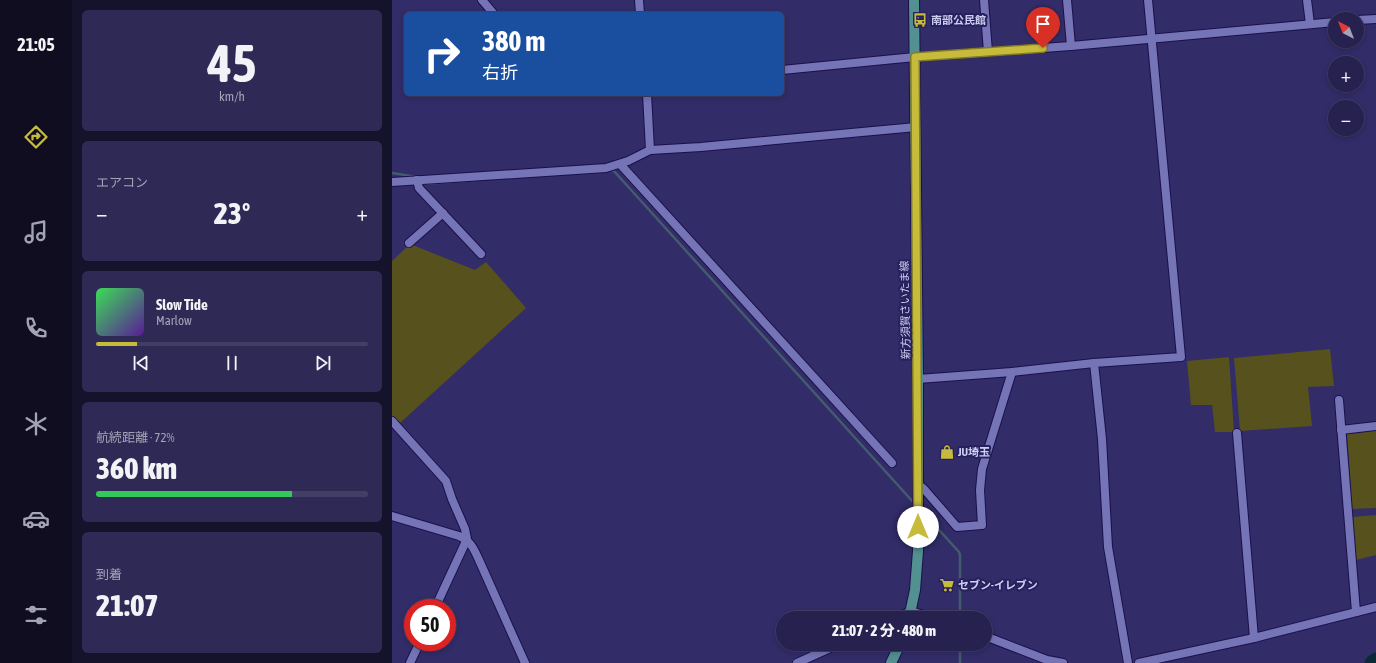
<!DOCTYPE html>
<html lang="ja">
<head>
<meta charset="utf-8">
<style>
	body { margin:0; font-family:"Asap Condensed","Noto Sans JP",sans-serif; background:#2e2955; color:#f1f3f6; height:100vh; display:flex; flex-direction:column; font-size:15px; white-space:nowrap }
	* { box-sizing:border-box; margin:0 }
	p { font-size:13px; color:#a4a3b6 }
	.icon { flex:none; width:22px; height:22px; fill:none; stroke:currentColor; stroke-width:2; stroke-linecap:round; stroke-linejoin:round }
	.map { position:relative; flex:1; overflow:hidden }
	.panel { display:flex; flex-direction:column; gap:10px; padding:10px; background:#15122b; width:320px }
	.panel>* { flex:none }
	.hud { position:absolute; left:12px; top:12px; width:380px; height:84px; border-radius:6px; box-shadow:0 2px 6px #0003,0 0 0 1px #423e66; background:#1a4fa0; color:#fff; overflow:hidden }
	.needle { width:26px; rotate:318deg }
	.controls { position:absolute; left:936px; top:12px; display:grid; gap:8px }
	.controls a { display:grid; place-items:center; width:36px; height:36px; border-radius:50%; background:#26214e; box-shadow:0 2px 6px #0003,0 0 0 1px #423e66; font-size:20px }
	.speed { position:absolute; left:12px; top:599px; display:flex; gap:8px; font-size:20px; font-weight:700; text-align:center }
	.speed>* { display:grid; place-content:center; width:52px; height:52px; border-radius:50%; background:#26214e; box-shadow:0 2px 6px #0003,0 0 0 1px #423e66; line-height:1 }
	.speed .limit { border:6px solid #d22; background:#fff; color:#111 }
	.pin { position:absolute; display:grid; place-items:center; width:34px; height:34px; color:#fff; margin:-41px -17px; border-radius:50% 50% 50% 0; rotate:-45deg; box-shadow:0 0 4px #0007 }
	.pin .icon { rotate:45deg }
	.me { position:absolute; width:44px; margin:-22px; rotate:0deg; stroke-linejoin:round; filter:drop-shadow(0 0 3px #0008) }
	.turn { display:flex; align-items:center; gap:14px; height:84px; padding:0 12px; font-size:18px }
	.turn .icon { width:52px; height:52px; stroke-width:2.5 }
	.turn b { display:block; font-size:28px; line-height:34px }
	.big { font-size:30px; font-weight:800; line-height:1.1 }
	.panel .card { flex:1; display:flex; flex-direction:column; justify-content:center; gap:6px; min-width:0; padding:0 14px; border-radius:6px; background:#2e2955 }
	.panel .dial { align-items:center; gap:0 }
	.dial b { font-size:52px; line-height:1 }
	.song { display:flex; align-items:center; gap:12px }
	.cover { width:48px; height:48px; border-radius:6px; background:linear-gradient(135deg,hsl(130 70% 55%),hsl(270 70% 35%)) }
	.played { height:4px; border-radius:2px; background:linear-gradient(90deg,#c7bb3b 15%,#423e66 15%) }
	.keys { display:flex; justify-content:space-around; direction:ltr }
	.heat { display:flex; justify-content:space-between; align-items:center; font-size:22px; direction:ltr }
	.charge { height:6px; border-radius:3px; background:linear-gradient(90deg,#34c759 72%,#423e66 0) }
	.trip { position:absolute; left:384px; top:611px; width:216px; height:40px; border-radius:20px; background:#26214e; box-shadow:0 2px 6px #0003,0 0 0 1px #423e66; font-weight:800; line-height:40px; text-align:center }
	main { display:flex; flex:1; min-height:0 }
	.tabs { display:flex; flex-direction:column; width:72px; justify-content:space-around; align-items:center; background:#0f0d1f; color:#a4a3b6 }
	.tabs .icon { width:28px; height:28px }
	.tabs .active { color:#c7bb3b }
	.tabs b { font-size:18px; color:#f1f3f6 }
	.map>svg:first-child { display:block }
	.green { fill:#56511d }
	.lines { fill:none; stroke-linecap:round; stroke-linejoin:round }
	.stream { stroke:#445b6e; stroke-width:2.5 }
	.river { stroke:#092a35; stroke-width:15 }
	.minor-casing { stroke:#1c104b; stroke-width:10 }
	.major-casing { stroke:#1c104b; stroke-width:12 }
	.minor { stroke:#7574b7; stroke-width:8 }
	.major { stroke:#529092; stroke-width:10 }
	.route-casing { stroke:#817a26; stroke-width:10 }
	.route { stroke:#c7bb3b; stroke-width:7 }
	.labels { text-anchor:middle; dominant-baseline:central; stroke-width:4; stroke-linejoin:round; paint-order:stroke }
	.poi-label { font-size:11px; font-weight:bold; fill:#cdcef3; stroke:#29215d; text-anchor:start }
	.street-label { font-size:11px; fill:#cdcef3; stroke:#29215d }
</style>
</head>
<body>
<main>
<nav class="tabs">
<b>21:05</b>
<svg class="icon active" aria-label="directions" viewBox="0 0 24 24"><path d="M12 3l9 9-9 9-9-9zM9 14v-3h6M13 9l2 2-2 2"/></svg>
<svg class="icon" aria-label="music" viewBox="0 0 24 24"><path d="M9 18V5l10-2v13"/><circle cx="6" cy="18" r="3"/><circle cx="16" cy="16" r="3"/></svg>
<svg class="icon" aria-label="phone" viewBox="0 0 24 24"><path d="M5 4h4l2 5-3 2q2 4 5 5l2-3 5 2v4C11 20 4 13 5 4z"/></svg>
<svg class="icon" aria-label="climate" viewBox="0 0 24 24"><path d="M12 3v18M4 7l16 10M4 17L20 7"/></svg>
<svg class="icon" aria-label="car" viewBox="0 0 24 24"><path d="M5 17H2v-5l4-1 3-4h7l3 4 3 1v5h-3M9 17h6M6 11h13"/><circle cx="7" cy="17" r="2"/><circle cx="17" cy="17" r="2"/></svg>
<svg class="icon" aria-label="filters" viewBox="0 0 24 24"><path d="M4 7h16M4 17h16"/><circle cx="9" cy="7" r="2"/><circle cx="15" cy="17" r="2"/></svg>
</nav>
<section class="panel">
<div class="card dial"><b>45</b><p>km/h</p></div>
<div class="card"><p>エアコン</p>
<div class="heat"><a>−</a><b class="big">23°</b><a>+</a></div>
</div>
<div class="card">
<div class="song"><i class="cover"></i><div><b>Slow Tide</b><p>Marlow</p></div></div>
<div class="played"></div>
<div class="keys"><svg class="icon" aria-label="previous" viewBox="0 0 24 24"><path d="M18 5L8 12l10 7zM5 5v14"/></svg><svg class="icon" aria-label="pause" viewBox="0 0 24 24"><path d="M8 5v14M16 5v14"/></svg><svg class="icon" aria-label="next" viewBox="0 0 24 24"><path d="M6 5l10 7-10 7zM19 5v14"/></svg></div>
</div>
<div class="card"><p>航続距離 · 72%</p><b class="big">360 km</b><div class="charge"></div></div>
<div class="card"><p>到着</p><b class="big">21:07</b></div>
</section>
<div class="map">
<svg width="984" height="663" viewBox="0 0 984 663">
	<rect width="100%" height="100%" fill="#322c68"/>
	<g class="green">
		<path d="M18,244l65,26 11,-8 40,46 -127,116 -7,-8v-155z"/>
		<path d="M938,349l4,37 -26,1 4,39 -72,5 -6,-73z"/>
		<path d="M837,357l5,75h-19l-3,-27h-21l-4,-44z"/>
		<path d="M984,430v78l-24,1 -5,-76z"/>
		<path d="M984,515v40l-20,5 -4,-43z"/>
	</g>
	<g class="lines">
		<g class="stream">
			<path d="M217,171l4,-1 301,333"/>
			<path d="M0,173l25,4"/>
			<path d="M30,182l3,2 51,-4"/>
			<path d="M530,511l37,41 1,3v63"/>
			<path d="M568,644v19"/>
		</g>
		<path class="river" d="M980,663l4,-3"/>
		<defs>
			<g id="minor">
				<path d="M90,0l12,14"/>
				<path d="M247,0l1,14"/>
				<path d="M592,0l4,52"/>
				<path d="M675,0l4,46"/>
				<path d="M915,0l3,24"/>
				<path d="M965,20l19,-1"/>
				<path d="M390,70l133,-13 156,-11 264,-24"/>
				<path d="M255,94l3,56"/>
				<path d="M228,164l272,299"/>
				<path d="M25,180l2,8 62,66"/>
				<path d="M0,182l214,-14 22,-7 22,-11 51,-3 215,-20"/>
				<path d="M17,243l34,-30"/>
				<path d="M702,363l8,76 6,108 20,116"/>
				<path d="M526,379l94,-7 82,-9 87,-6 -33,-357"/>
				<path d="M947,400l17,212"/>
				<path d="M0,421l54,60 6,18 13,30 2,10 -32,69"/>
				<path d="M949,430l35,-4"/>
				<path d="M845,433l17,205"/>
				<path d="M526,484l6,5 33,38 25,-2 -2,-35 2,-21 30,-97"/>
				<path d="M0,516l67,20c12,5 15,13 20,24l46,103"/>
				<path d="M504,618l15,-7 21,7"/>
				<path d="M593,636l62,24 16,3"/>
				<path d="M18,663l10,-21"/>
				<path d="M405,663l42,-19"/>
				<path d="M747,663l115,-25 122,-31"/>
			</g>
			<g id="major">
				<path d="M517,618l6,-28 3,-39v-172l-4,-379"/>
				<path d="M499,663l9,-19"/>
			</g>
		</defs>
		<use href="#minor" class="minor-casing"/>
		<use href="#major" class="major-casing"/>
		<use href="#minor" class="minor"/>
		<use href="#major" class="major"/>
	</g>
	<g class="lines">
		<defs>
			<path id="route" d="M526,527l-3,-470 128,-9"/>
		</defs>
		<use href="#route" class="route-casing"/>
		<use href="#route" class="route"/>
	</g>
	<defs>
		<symbol id="bus-bare" viewBox="-9 -9 18 18"><path d="M-5-6H5V4H4V6H2V4H-2V6H-4V4H-5ZM-3.5-4V0h7V-4ZM-3.5 1.2v1.5H-2V1.2ZM2 1.2v1.5H3.5V1.2Z" fill="#c7bb3b" stroke="#29215d" stroke-width="2.5" paint-order="stroke"/></symbol>
		<symbol id="shop-bare" viewBox="-9 -9 18 18"><path d="M-5-2.5h2.3a2.7 3.5 0 0 1 5.4 0H5L5.5 6h-11ZM-1.5-2.5h3a1.5 2.3 0 0 0-3 0Z" fill="#c7bb3b" stroke="#29215d" stroke-width="2.5" paint-order="stroke"/></symbol>
		<symbol id="supermarket-bare" viewBox="-9 -9 18 18"><path d="M-6-5.5h2.5l.6 2H6L4.5 2H-2.5L-4.4-4H-6ZM-1.5 3.2a1.3 1.3 0 1 0 .1 0ZM3 3.2a1.3 1.3 0 1 0 .1 0Z" fill="#c7bb3b" stroke="#29215d" stroke-width="2.5" paint-order="stroke"/></symbol>
	</defs>
	<g fill-rule="evenodd">
		<use href="#bus-bare" x="518" y="10" width="20" height="20"/>
		<use href="#shop-bare" x="545" y="442" width="20" height="20"/>
		<use href="#supermarket-bare" x="545" y="575" width="20" height="20"/>
	</g>
	<g class="labels">
		<g class="poi-label">
			<text x="539" y="20">南部公民館</text>
			<text x="566" y="452">JU埼玉</text>
			<text x="566" y="585">セブン-イレブン</text>
		</g>
		<g class="street-label">
			<text transform="translate(513 310) rotate(-91)">新方須賀さいたま線</text>
		</g>
	</g>
</svg>
<div class="controls">
<a><svg class="needle" viewBox="-14 -14 28 28"><path d="M0-13l5 13h-10z" fill="#e53935"/><path d="M0 13l5-13h-10z" fill="#a4a3b6"/></svg></a>
<a>+</a>
<a>−</a>
</div>
<div class="speed"><div class="limit">50</div></div>
<div class="pin" style="left:651px;top:48px;background:#d93025"><svg class="icon" aria-label="arrive" viewBox="0 0 24 24"><path d="M6 21V4h12l-3 4 3 4H6"/></svg></div>
<svg class="me" style="left:526px;top:527px" viewBox="-20 -20 40 40"><circle r="19" fill="#fff"/><path d="M0-13L10 11 0 6-10 11z" fill="#c7bb3b"/></svg>
<div class="trip">21:07 · 2 分 · 480 m</div>
<div class="hud">
<div class="turn"><svg class="icon" aria-label="right" viewBox="0 0 24 24"><path d="M7 20v-9h11M14 6l5 5-5 5"/></svg><div><b>380 m</b>右折</div></div>
</div>
</div>
</main>
</body>
</html>
